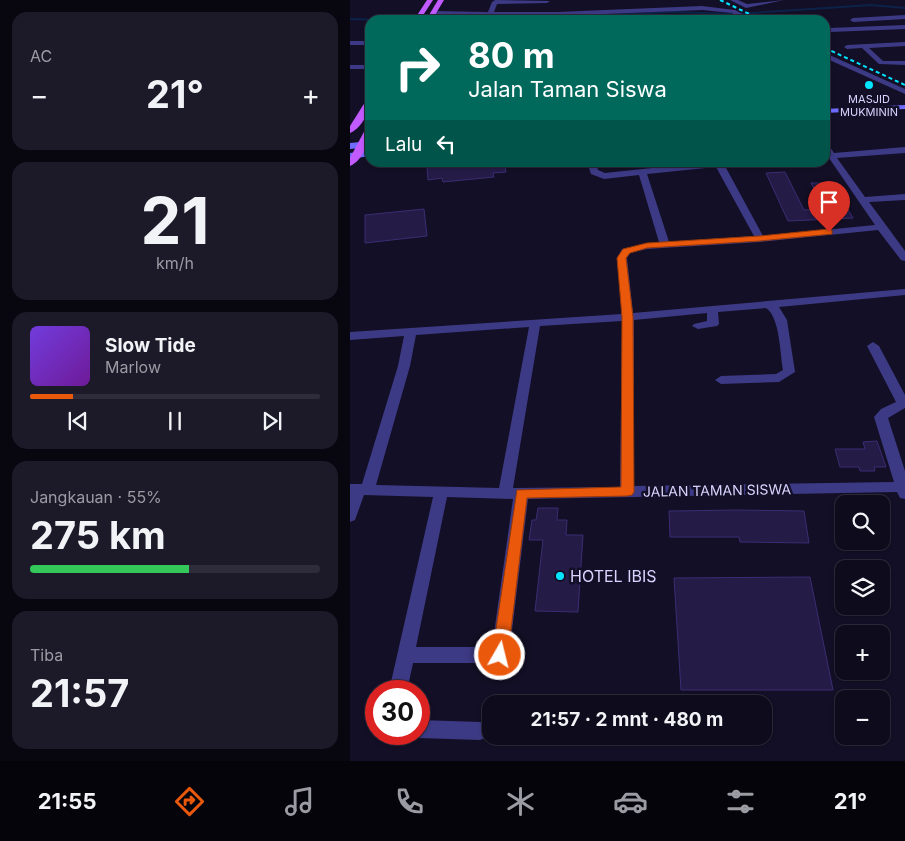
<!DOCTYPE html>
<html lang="id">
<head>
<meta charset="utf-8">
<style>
	body { margin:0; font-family:Inter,sans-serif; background:#1c1929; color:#f1f3f6; height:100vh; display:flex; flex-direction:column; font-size:19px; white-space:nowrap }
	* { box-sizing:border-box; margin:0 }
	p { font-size:16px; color:#9b9ba3 }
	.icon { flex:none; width:28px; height:28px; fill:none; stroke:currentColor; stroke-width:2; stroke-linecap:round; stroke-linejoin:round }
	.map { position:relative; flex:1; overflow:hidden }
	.side { display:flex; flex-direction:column; gap:12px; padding:12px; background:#08060f; width:350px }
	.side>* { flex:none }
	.hud { position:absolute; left:15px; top:15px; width:465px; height:152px; border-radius:15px; box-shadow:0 1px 4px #0004,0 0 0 1px #2e2b3b; background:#00695c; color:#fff; overflow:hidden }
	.tools { position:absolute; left:485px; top:495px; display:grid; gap:10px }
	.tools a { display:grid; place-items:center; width:55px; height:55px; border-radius:10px; background:#0e0b1c; box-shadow:0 1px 4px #0004,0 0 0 1px #2e2b3b; font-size:25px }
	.speed { position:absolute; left:15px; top:680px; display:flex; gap:10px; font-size:25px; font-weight:700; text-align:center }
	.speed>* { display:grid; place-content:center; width:65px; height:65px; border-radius:50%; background:#0e0b1c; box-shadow:0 1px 4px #0004,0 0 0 1px #2e2b3b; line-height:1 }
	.speed .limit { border:8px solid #d22; background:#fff; color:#111 }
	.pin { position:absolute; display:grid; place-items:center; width:42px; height:42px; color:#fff; margin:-51px -21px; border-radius:50% 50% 50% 0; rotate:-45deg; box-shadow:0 0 5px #0007 }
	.pin .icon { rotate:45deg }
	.me { position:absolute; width:55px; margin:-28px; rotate:8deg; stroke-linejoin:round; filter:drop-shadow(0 0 4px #0008) }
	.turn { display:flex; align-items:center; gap:18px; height:105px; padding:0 20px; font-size:22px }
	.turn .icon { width:65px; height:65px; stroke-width:2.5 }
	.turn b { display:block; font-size:35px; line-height:42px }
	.then { display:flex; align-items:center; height:48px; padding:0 20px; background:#0003; gap:10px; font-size:19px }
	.big { font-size:38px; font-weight:700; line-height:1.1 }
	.side .card { flex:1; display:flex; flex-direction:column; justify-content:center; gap:8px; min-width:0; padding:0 18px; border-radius:15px; background:#1c1929 }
	.side .dial { align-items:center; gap:0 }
	.dial b { font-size:65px; line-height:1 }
	.song { display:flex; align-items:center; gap:15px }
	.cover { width:60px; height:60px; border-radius:8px; background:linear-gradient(135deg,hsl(260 70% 55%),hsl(280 70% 35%)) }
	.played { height:5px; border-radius:2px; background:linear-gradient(90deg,#ea580c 15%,#2e2b3b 15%) }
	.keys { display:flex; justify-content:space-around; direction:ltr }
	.heat { display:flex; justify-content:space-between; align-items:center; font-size:28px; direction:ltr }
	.charge { height:8px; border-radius:4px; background:linear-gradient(90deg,#34c759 55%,#2e2b3b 0) }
	.trip { position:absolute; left:132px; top:695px; width:290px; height:50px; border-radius:15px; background:#0e0b1c; box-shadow:0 1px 4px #0004,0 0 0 1px #2e2b3b; font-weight:700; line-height:50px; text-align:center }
	.tab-bar { display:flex; height:80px; justify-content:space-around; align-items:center; background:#06040b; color:#9b9ba3 }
	.tab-bar .icon { width:35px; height:35px }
	.tab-bar .on { color:#ea580c }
	.tab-bar b { font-size:22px; color:#f1f3f6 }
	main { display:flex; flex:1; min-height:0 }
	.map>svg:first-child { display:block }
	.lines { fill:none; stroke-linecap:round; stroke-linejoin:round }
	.stream { stroke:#0c2248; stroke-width:2 }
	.building { fill:#241b47; stroke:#3b2d73 }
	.street { fill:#3d3a85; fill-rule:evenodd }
	.secondary { fill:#6f6bff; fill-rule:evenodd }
	.primary { fill:#c25bff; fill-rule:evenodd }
	.rail { stroke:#00e5ff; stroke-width:2; stroke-dasharray:4 3; stroke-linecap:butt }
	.route { fill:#ea580c; stroke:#983908 }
	.poi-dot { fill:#00e5ff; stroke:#130f26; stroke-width:2 }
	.labels { text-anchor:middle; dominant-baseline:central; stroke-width:5; stroke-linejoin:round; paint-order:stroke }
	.far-poi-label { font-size:11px; fill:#d9d4ff; stroke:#130f26 }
	.street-label { font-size:14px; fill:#d9d4ff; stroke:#130f26 }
	.near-poi-label { font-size:16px; fill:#d9d4ff; stroke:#130f26; text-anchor:start }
</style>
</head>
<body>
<main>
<section class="side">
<div class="card"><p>AC</p>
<div class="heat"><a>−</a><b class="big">21°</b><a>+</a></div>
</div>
<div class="card dial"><b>21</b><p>km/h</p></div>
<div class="card">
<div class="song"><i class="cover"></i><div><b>Slow Tide</b><p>Marlow</p></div></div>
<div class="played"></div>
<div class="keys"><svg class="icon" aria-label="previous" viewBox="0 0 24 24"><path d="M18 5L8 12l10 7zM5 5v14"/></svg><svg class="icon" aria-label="pause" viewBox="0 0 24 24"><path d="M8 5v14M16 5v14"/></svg><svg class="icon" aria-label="next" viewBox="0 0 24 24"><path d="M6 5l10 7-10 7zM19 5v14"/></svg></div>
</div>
<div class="card"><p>Jangkauan · 55%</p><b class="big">275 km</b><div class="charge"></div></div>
<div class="card"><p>Tiba</p><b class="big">21:57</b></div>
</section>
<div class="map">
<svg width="555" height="761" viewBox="0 0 555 761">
	<rect width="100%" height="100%" fill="#130f26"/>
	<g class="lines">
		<g class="stream">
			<path d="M0,19l42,1"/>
			<path d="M188,20l25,-3 110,-5 63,2 135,-9 34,3"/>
		</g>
	</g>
	<g class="building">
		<path d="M108,162h46l2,10 -13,1 1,4 -51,5 -1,-4 -14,2 -1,-13z"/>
		<path d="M435,172l19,38 21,-1 -14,-26h21l21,35 -65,3 -22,-48z"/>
		<path d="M74,209l3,27 -62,7v-28z"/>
		<path d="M527,441l9,26h-12l1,4h-15l-1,-4h-19l-5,-18h30l-2,-7z"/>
		<path d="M188,508h20l-1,12h10l-1,15h17l-5,77 -43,-1 8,-71h-14l3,-20h4z"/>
		<path d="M387,510l67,1 5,32 -69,-1 -1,-5h-69l-1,-26z"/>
		<path d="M460,577l23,113h-152l-7,-112z"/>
	</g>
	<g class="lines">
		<g class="street">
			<path d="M145,0l55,1 -3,2 -50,1 -3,8h63l145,-6 33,4 19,10h-8l-14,-7 -30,-3 -145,6 -123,-1 -3,-2 3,-2 54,1 4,-10z"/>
			<path d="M380,0h8l9,4 37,-4 -38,8z"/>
			<path d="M338,15l8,5h-7l-4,-3z"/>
			<path d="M555,15v4l-52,3 -3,-2 3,-2z"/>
			<path d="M456,17l-2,3h-18z"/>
			<path d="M555,25v4l-75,3 -3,-2 3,-2z"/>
			<rect x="0" y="41" width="20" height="4"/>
			<path d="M555,42v4l-36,2 14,13h22v4l-26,-1 -17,-16 -15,1 -3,-2 3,-2z"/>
			<path d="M475,53l80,36v5l-80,-36z"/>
			<rect x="0" y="65" width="20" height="4"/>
			<path d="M475,143l3,1 6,9 71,-6v6l-68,5 28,39 40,-3v6l-36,2 36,49v10l-4,-1 -23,-30 -118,12 -113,7 -17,4 -3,5 6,55 272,-24v6l-126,12 8,13 8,52 -16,10 -58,2 -6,-4 6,-4 55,-2 7,-4c-3,-16 -3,-53 -17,-62l-48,4 1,12 -2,2 -19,3 -6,-3 2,-2 13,-3v-8l-73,7v166l260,-4 -20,-65 7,-8 15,-7 -29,-56 6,-4 6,4 26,49v13l-17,10 17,53v28l-5,-1 -3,-6 -369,7 -19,156 -3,5 -6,3h-87l-6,28h-18l44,-194 -69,-2 -9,25 -5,2v-38h12l36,-118 6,-30 -54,4v-8l272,-18 -5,-56 5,-9 37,-7 -20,-67 -35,4 -13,-5 -4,-12h9l2,8 7,3 103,-11h34l-17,4 38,70 112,-11 -46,-67 -4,1zM366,167l38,69 -85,6 -22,-68zM272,321l-2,166 -107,1 27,-162zM179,327l-30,161 -123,-3 34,-119 6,-31zM97,497l66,2 -21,148h-76z"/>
			<path d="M69,720l61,2 7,3 2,6 -2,6 -7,3 -61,-2 -7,-4h7z"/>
		</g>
		<g class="secondary">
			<path d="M555,105v4l-80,4v-4z"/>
			<path d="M20,141v6l-20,2v-6z"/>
			<path d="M20,150v6l-20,3v-6z"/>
		</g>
		<g class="primary">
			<path d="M77,0h6l-13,20h-6z"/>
			<path d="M88,0h6l-12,20h-6z"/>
			<path d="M17,99h3c0,12 -8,29 -20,34v-7z"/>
			<path d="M17,126h3c0,13 -6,34 -20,40v-8z"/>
		</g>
		<g class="rail">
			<path d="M370,0l42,20"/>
			<path d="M475,48l80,37"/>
		</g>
	</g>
	<path class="route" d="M479,229l3,1v4l-72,7 -113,7 -17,5 -4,5 7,59 1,175 -2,3 -5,1 -100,2 -19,157 -3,5 -5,2 -6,-2 -2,-5 25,-165 104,-3 1,-170 -5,-59 6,-9 24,-6 113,-7z"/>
	<g class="poi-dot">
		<circle cx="519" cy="85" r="5"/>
		<circle cx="210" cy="576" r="5"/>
	</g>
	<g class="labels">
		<g class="far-poi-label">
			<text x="519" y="99">MASJID<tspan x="519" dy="13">MUKMININ</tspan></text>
		</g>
		<g class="street-label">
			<text transform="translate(367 490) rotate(-1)">JALAN TAMAN SISWA</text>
		</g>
		<g class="near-poi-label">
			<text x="220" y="576">HOTEL IBIS</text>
		</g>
	</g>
</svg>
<div class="tools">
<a><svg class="icon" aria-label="search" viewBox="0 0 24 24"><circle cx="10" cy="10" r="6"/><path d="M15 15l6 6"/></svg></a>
<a><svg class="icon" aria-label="layers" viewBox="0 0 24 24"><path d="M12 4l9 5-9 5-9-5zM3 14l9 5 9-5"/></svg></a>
<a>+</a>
<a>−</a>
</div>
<div class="speed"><div class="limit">30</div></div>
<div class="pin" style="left:479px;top:232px;background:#d93025"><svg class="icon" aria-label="arrive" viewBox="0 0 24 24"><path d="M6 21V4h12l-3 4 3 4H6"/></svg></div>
<svg class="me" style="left:150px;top:655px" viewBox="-20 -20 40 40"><circle r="17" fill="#ea580c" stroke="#fff" stroke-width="3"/><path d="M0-11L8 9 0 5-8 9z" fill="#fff"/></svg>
<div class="trip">21:57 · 2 mnt · 480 m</div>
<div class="hud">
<div class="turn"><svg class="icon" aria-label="right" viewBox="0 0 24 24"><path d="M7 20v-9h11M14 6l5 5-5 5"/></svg><div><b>80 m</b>Jalan Taman Siswa</div></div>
<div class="then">Lalu<svg class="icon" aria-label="left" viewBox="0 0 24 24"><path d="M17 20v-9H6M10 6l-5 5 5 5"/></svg></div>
</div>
</div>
</main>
<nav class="tab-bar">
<b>21:55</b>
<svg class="icon on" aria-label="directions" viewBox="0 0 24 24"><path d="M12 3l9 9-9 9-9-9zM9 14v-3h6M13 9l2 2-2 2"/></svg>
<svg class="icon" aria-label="music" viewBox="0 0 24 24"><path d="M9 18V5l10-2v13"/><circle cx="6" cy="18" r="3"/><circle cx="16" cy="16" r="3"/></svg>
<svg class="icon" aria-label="phone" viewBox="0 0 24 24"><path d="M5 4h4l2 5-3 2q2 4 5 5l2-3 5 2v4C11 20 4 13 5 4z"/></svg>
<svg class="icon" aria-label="climate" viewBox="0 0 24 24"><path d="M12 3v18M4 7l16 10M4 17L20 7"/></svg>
<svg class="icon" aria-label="car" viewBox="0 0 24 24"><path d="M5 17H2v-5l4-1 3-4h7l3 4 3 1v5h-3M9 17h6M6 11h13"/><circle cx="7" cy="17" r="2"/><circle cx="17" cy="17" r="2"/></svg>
<svg class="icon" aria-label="filters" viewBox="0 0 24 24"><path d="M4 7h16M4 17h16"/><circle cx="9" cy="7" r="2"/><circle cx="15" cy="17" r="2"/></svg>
<b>21°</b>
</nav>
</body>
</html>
